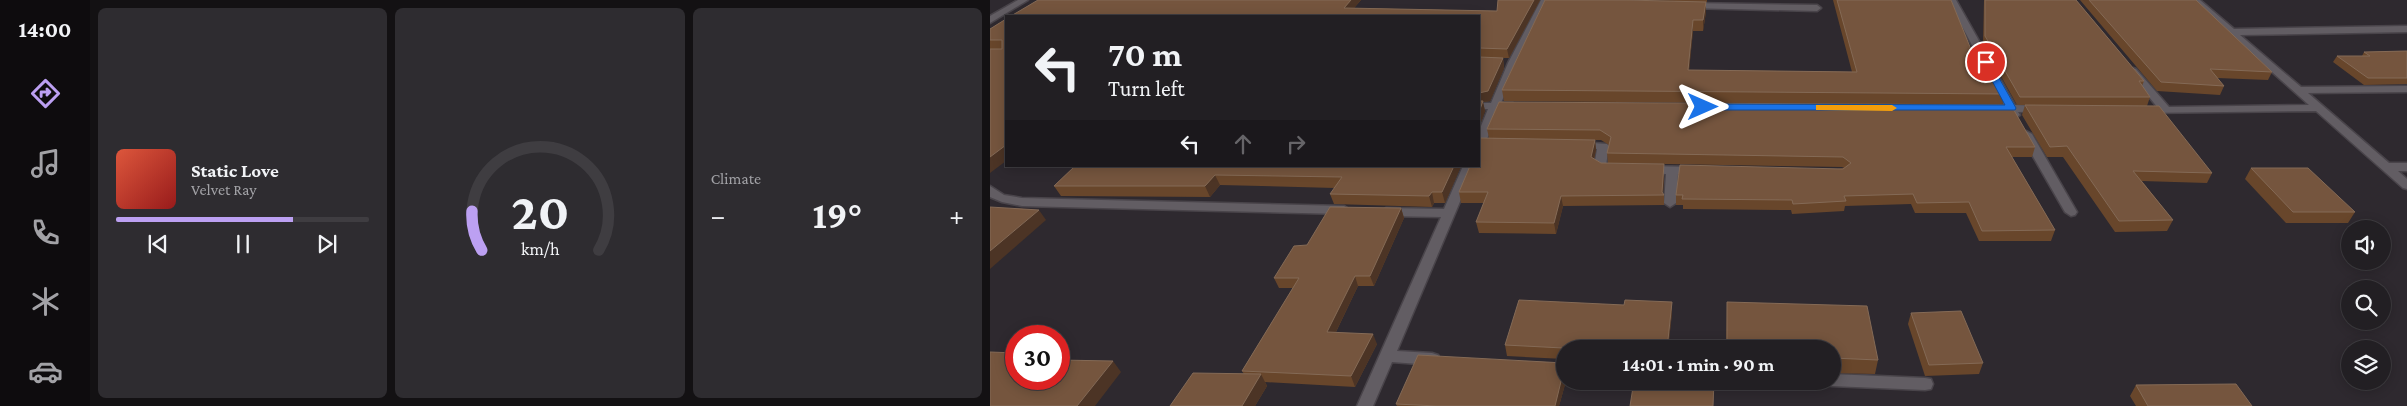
<!DOCTYPE html>
<html lang="en">
<head>
<meta charset="utf-8">
<style>
	body { margin:0; font-family:"Crimson Pro",serif; background:#2e2c30; color:#f1f3f6; height:100vh; display:flex; flex-direction:column; font-size:19px; white-space:nowrap }
	* { box-sizing:border-box; margin:0 }
	p { font-size:16px; color:#a2a2a6 }
	.icon { flex:none; width:28px; height:28px; fill:none; stroke:currentColor; stroke-width:2; stroke-linecap:round; stroke-linejoin:round }
	.map { position:relative; flex:1; overflow:hidden }
	.side { display:flex; flex-direction:column; gap:8px; padding:8px; background:#131113; width:900px }
	.side>* { flex:none }
	.top-card { position:absolute; left:15px; top:15px; width:475px; height:152px; border-radius:0px; box-shadow:0 2px 12px #0003,0 0 0 1px #3f3d41; background:#221f23; color:#f1f3f6; overflow:hidden }
	.buttons { position:absolute; left:1351px; top:220px; display:grid; gap:10px }
	.buttons a { display:grid; place-items:center; width:50px; height:50px; border-radius:50%; background:#221f23; box-shadow:0 2px 12px #0003,0 0 0 1px #3f3d41; font-size:25px }
	.speed { position:absolute; left:15px; top:325px; display:flex; gap:10px; font-size:25px; font-weight:700; text-align:center }
	.speed>* { display:grid; place-content:center; width:65px; height:65px; border-radius:50%; background:#221f23; box-shadow:0 2px 12px #0003,0 0 0 1px #3f3d41; line-height:1 }
	.speed .limit { border:8px solid #d22; background:#fff; color:#111 }
	.pin { position:absolute; display:grid; place-items:center; width:42px; height:42px; color:#fff; margin:-21px; border:2px solid #fff; border-radius:50%; box-shadow:0 1px 5px #0007 }
	.me { position:absolute; width:55px; margin:-28px; rotate:90deg; stroke-linejoin:round; filter:drop-shadow(0 0 4px #0008) }
	.turn { display:flex; align-items:center; gap:18px; height:105px; padding:0 20px; font-size:22px }
	.turn .icon { width:65px; height:65px; stroke-width:2.5 }
	.turn b { display:block; font-size:35px; line-height:42px }
	.lanes { display:flex; align-items:center; height:48px; padding:0 20px; background:#0003; justify-content:center; gap:25px; direction:ltr }
	.lanes .off { opacity:.35 }
	.big { font-size:38px; font-weight:700; line-height:1.1 }
	.side .card { flex:1; display:flex; flex-direction:column; justify-content:center; gap:8px; min-width:0; padding:0 18px; border-radius:8px; background:#2e2c30 }
	.side .dial { align-items:center; gap:0 }
	.dial svg { height:130px; overflow:visible; fill:none; stroke:#3f3d41; stroke-width:7; stroke-linecap:round; text-anchor:middle }
	.dial text { fill:#f1f3f6; stroke:none }
	.song { display:flex; align-items:center; gap:15px }
	.cover { width:60px; height:60px; border-radius:8px; background:linear-gradient(135deg,hsl(10 70% 55%),hsl(0 70% 35%)) }
	.played { height:5px; border-radius:2px; background:linear-gradient(90deg,#bca0f2 70%,#3f3d41 70%) }
	.keys { display:flex; justify-content:space-around; direction:ltr }
	.heat { display:flex; justify-content:space-between; align-items:center; font-size:28px; direction:ltr }
	.side .tiles { flex:1; display:grid; gap:8px; grid-template-columns:repeat(3,1fr) }
	.trip { position:absolute; left:566px; top:340px; width:285px; height:50px; border-radius:25px; background:#221f23; box-shadow:0 2px 12px #0003,0 0 0 1px #3f3d41; font-weight:700; line-height:50px; text-align:center }
	main { display:flex; flex:1; min-height:0 }
	.dock { display:flex; flex-direction:column; width:90px; justify-content:space-around; align-items:center; background:#0e0c0e; color:#a2a2a6 }
	.dock .icon { width:35px; height:35px }
	.dock .current { color:#bca0f2 }
	.dock b { font-size:22px; color:#f1f3f6 }
	.map>svg:first-child { display:block }
	.lines { fill:none; stroke-linecap:round; stroke-linejoin:round }
	.minor-casing { stroke:#49444a; stroke-width:3 }
	.minor { fill:#625d63; fill-rule:evenodd }
	.wall { fill:#68462b; fill-rule:evenodd }
	.shaded-wall { fill:#4c3425 }
	.building { fill:#75553e; stroke:#846a56 }
	.route { fill:#1a73e8; stroke:#114b97 }
	.slow { fill:#f59e0b }
</style>
</head>
<body>
<main>
<nav class="dock">
<b>14:00</b>
<svg class="icon current" aria-label="directions" viewBox="0 0 24 24"><path d="M12 3l9 9-9 9-9-9zM9 14v-3h6M13 9l2 2-2 2"/></svg>
<svg class="icon" aria-label="music" viewBox="0 0 24 24"><path d="M9 18V5l10-2v13"/><circle cx="6" cy="18" r="3"/><circle cx="16" cy="16" r="3"/></svg>
<svg class="icon" aria-label="phone" viewBox="0 0 24 24"><path d="M5 4h4l2 5-3 2q2 4 5 5l2-3 5 2v4C11 20 4 13 5 4z"/></svg>
<svg class="icon" aria-label="climate" viewBox="0 0 24 24"><path d="M12 3v18M4 7l16 10M4 17L20 7"/></svg>
<svg class="icon" aria-label="car" viewBox="0 0 24 24"><path d="M5 17H2v-5l4-1 3-4h7l3 4 3 1v5h-3M9 17h6M6 11h13"/><circle cx="7" cy="17" r="2"/><circle cx="17" cy="17" r="2"/></svg>
</nav>
<section class="side">
<div class="tiles">
<div class="card">
<div class="song"><i class="cover"></i><div><b>Static Love</b><p>Velvet Ray</p></div></div>
<div class="played"></div>
<div class="keys"><svg class="icon" aria-label="previous" viewBox="0 0 24 24"><path d="M18 5L8 12l10 7zM5 5v14"/></svg><svg class="icon" aria-label="pause" viewBox="0 0 24 24"><path d="M8 5v14M16 5v14"/></svg><svg class="icon" aria-label="next" viewBox="0 0 24 24"><path d="M6 5l10 7-10 7zM19 5v14"/></svg></div>
</div>
<div class="card dial"><svg viewBox="0 0 100 80">
<path d="M14 69A42 42 0 1 1 86 69"/>
<path d="M14 69A42 42 0 0 1 8 45" stroke="#bca0f2"/>
<text x="50" y="56" font-size="32" font-weight="700">20</text>
<text x="50" y="72" font-size="11">km/h</text>
</svg></div>
<div class="card"><p>Climate</p>
<div class="heat"><a>−</a><b class="big">19°</b><a>+</a></div>
</div>
</div>
</section>
<div class="map">
<svg width="1417" height="406" viewBox="0 0 1417 406">
	<rect width="100%" height="100%" fill="#2e292f"/>
	<g class="lines">
		<defs>
			<g id="minor">
				<path d="M28,0h10l-38,23v-7z"/>
				<path d="M551,0h8l-31,63 -17,40h12l5,3 -5,3h-14l-14,35 -6,3v-16l9,-22h-9v-6h12l17,-40z"/>
				<path d="M958,0h8l59,105 25,1 4,1v4l-26,1 2,3 -5,3 -4,-1 -3,-6 -17,-1v-4l13,-1z"/>
				<path d="M1201,0h9l34,29 173,-3v6l-167,3 61,52 106,-1v6l-99,1 81,70h18v8h-9l9,8v10l-4,-1 -87,-77 -175,2v-4l17,-1 -30,-37 5,-3 3,1 33,38 140,-2z"/>
				<path d="M700,3l127,2 4,3 -4,3 -130,-3v-4z"/>
				<path d="M1036,131l6,3 45,78 -2,3 -4,1 -6,-4 -45,-78z"/>
				<path d="M589,142l28,2 2,2 -3,19 10,1 2,3 -2,3 -20,-3 -2,-2 3,-18 -22,-2 -2,-2z"/>
				<path d="M473,166h12l-78,185 35,2 6,2 2,4 -2,4 -6,2 -40,-3 -19,44h-16l84,-189 -55,-1 -6,-4 6,-4 58,1z"/>
				<path d="M657,166l48,1 6,4 -6,4 -17,-1 -2,29 -6,4 -6,-4 2,-29 -23,-1 -2,-3z"/>
				<path d="M0,186l14,9 18,3 322,8 6,4 -6,4 -322,-8 -20,-4 -12,-5z"/>
				<path d="M842,374l93,4 6,1 2,5 -2,5 -6,1 -93,-4 -6,-1 -1,-4h7z"/>
			</g>
		</defs>
		<use href="#minor" class="minor-casing"/>
		<use href="#minor" class="minor"/>
	</g>
	<g class="wall">
		<path d="M88,0h283l-7,8 143,3 1,-11h42l-31,58h-21h15l1,10 -14,33 -7,1 2,9 -6,16v-111z"/>
		<path d="M555,0h162v2h-1v10l-3,19h-10l-4,39 163,2 -19,-72h118l31,78v-10l3,-11 20,37 -3,11 -498,-4 -2,-11zM637,0l51,1h-42z"/>
		<path d="M994,0h92l68,81 -2,5 8,11 -3,9 65,67 -5,10 -65,-2 31,39 -6,11 -52,1 -52,-75h-16l-25,-42 3,-10h-8l-34,-61z"/>
		<path d="M1090,0h116l76,72 -4,8 -51,-2 7,8 -4,9 -63,-4z"/>
		<path d="M16,19l-16,154v-144z"/>
		<path d="M1417,51v33l-43,1 -31,-23 4,-6h25l2,-4z"/>
		<path d="M509,102l536,45 -3,10h-20l43,73 -4,11h-72l-13,-28h-51l-4,-9 -66,2 -1,5 -52,3 -1,-4 -108,-1v-4h-7v-10l168,-27 -2,-1 -234,-4 -1,-10 2,-8 -8,-5h-6l1,10 -2,9 7,4 63,12 -1,18 1,2v10l-101,1 -7,28 -77,-1 -3,-11 8,-19h-23l-2,-11 30,-54 -2,-9z"/>
		<path d="M85,166h386l-16,37h-11l-2,4 -98,-3 -4,-10 5,-6 -115,-3 -10,12 -149,-1 -7,-10z"/>
		<path d="M1261,168l104,44 -7,11h-62l-41,-44z"/>
		<path d="M411,208l3,10 -30,68h-16l-22,46 41,12 -22,43 -90,-5 2,4 -12,20h-85l74,-32 -2,-3 51,-83h-14l-5,-10 33,-33z"/>
		<path d="M682,302v11l-4,36h-103l1,32 -7,25h-162l-1,-2 168,-41v-4l-57,-3 -2,-11 119,-40z"/>
		<path d="M737,302l151,58 -3,14 -43,-1v-24h-106z"/>
		<path d="M921,313l72,50 -4,11 -54,2 -17,-52z"/>
		<path d="M1146,385l116,21h-116l-6,-10z"/>
	</g>
	<g class="shaded-wall">
		<path d="M361,0h10l-14,16 -3,-8z"/>
		<path d="M544,0h6l-31,58 -2,-9z"/>
		<path d="M716,2v10l-3,19v-11z"/>
		<path d="M703,20v11l-5,50v-11z"/>
		<path d="M513,58l1,10 -14,33 -7,1 2,9 -6,16v-34z"/>
		<path d="M605,140l1,10 -4,18 -1,-11z"/>
		<path d="M16,145v16l-16,12v-16z"/>
		<path d="M674,164v11l-1,20h-1z"/>
		<path d="M464,166h7l-16,37 -3,-11z"/>
		<path d="M225,175l5,10 -10,12 -5,-11z"/>
		<path d="M442,192l2,11 -2,4 -3,-11z"/>
		<path d="M571,196l2,10 -7,28 -2,-11z"/>
		<path d="M411,208l3,10 -30,68 -4,-10z"/>
		<path d="M49,210l7,10 -56,49v-18z"/>
		<path d="M365,276l3,10 -27,56 -4,-10z"/>
		<path d="M682,302v11l-4,36h-1z"/>
		<path d="M383,334l4,10 -22,43 -4,-11z"/>
		<path d="M123,361l8,11 -26,34h-18z"/>
		<path d="M575,365l1,16 -7,25h-4z"/>
		<path d="M271,374l6,12 -12,20h-13z"/>
	</g>
	<g class="building">
		<path d="M48,0h313l-7,8 153,3 1,-11h36l-27,49 -28,-1v-32h-468z"/>
		<path d="M555,0h81l80,2 -3,18h-10l-5,50 169,2 -20,-72h114l34,84v-27l20,37 -503,-4z"/>
		<path d="M995,0h91l68,81h-5l11,16h-130l-35,-61z"/>
		<path d="M1099,0h107l76,72 -62,-3 14,17 -63,-4z"/>
		<path d="M16,19v126l-16,12v-108h12v-9h-12v-11z"/>
		<path d="M1417,51v27h-39l-31,-22h33l-6,-4z"/>
		<path d="M489,57l24,1 -15,33 -9,2z"/>
		<path d="M489,101h4l-4,11z"/>
		<path d="M509,102l512,3 24,42h-29l49,83 -73,1 -13,-29 -52,1 -4,-9 -69,2 2,5 -53,3 -1,-4 -110,-1 1,-4h-7l4,-30 163,4 8,-6 -8,-6 -236,-4 4,-16 -11,-7 -113,-1z"/>
		<path d="M1035,105l134,1 53,67 -79,-2 40,49 -54,1 -52,-75 -17,1z"/>
		<path d="M489,138l116,2 -4,17 10,6 63,1 -2,28 2,3 -103,1 -7,27 -78,-1 12,-30h-29l11,-26h9z"/>
		<path d="M85,166h379l-12,26h-10l-3,4 -99,-2 12,-17 -127,-2 -10,11h-151z"/>
		<path d="M1261,168h57l47,44h-62z"/>
		<path d="M0,207l49,3 -49,41z"/>
		<path d="M340,207l71,1 -31,68h-15l-28,56 46,2 -22,42 -109,-5 57,-93h-25l20,-32 13,-1z"/>
		<path d="M529,300l105,5 1,-5 47,2 -5,47h-102v16l-10,41h-118l-41,-2 22,-49 146,8 -1,-15 -58,-3z"/>
		<path d="M737,302l140,4 11,54 -46,-2v-9h-105z"/>
		<path d="M971,311l22,52 -54,2 -18,-52z"/>
		<path d="M0,352l26,1v26h43v-19l54,1 -36,45h-87z"/>
		<path d="M203,373l68,1 -19,32h-72z"/>
		<path d="M644,381h80l-1,25h-83z"/>
		<path d="M1246,384l16,22h-104l-12,-21z"/>
	</g>
	<path class="route" d="M996,59l4,3 26,46 -1,2h-312l-5,-3 5,-3 302,1 -23,-43z"/>
	<path class="slow" d="M826,105h76l5,3 -5,3 -72,-1h-4z"/>
</svg>
<div class="buttons">
<a><svg class="icon" aria-label="sound" viewBox="0 0 24 24"><path d="M4 9h4l5-4v14l-5-4H4zM17 9q2 3 0 6"/></svg></a>
<a><svg class="icon" aria-label="search" viewBox="0 0 24 24"><circle cx="10" cy="10" r="6"/><path d="M15 15l6 6"/></svg></a>
<a><svg class="icon" aria-label="layers" viewBox="0 0 24 24"><path d="M12 4l9 5-9 5-9-5zM3 14l9 5 9-5"/></svg></a>
</div>
<div class="speed"><div class="limit">30</div></div>
<div class="pin" style="left:996px;top:62px;background:#d93025"><svg class="icon" aria-label="arrive" viewBox="0 0 24 24"><path d="M6 21V4h12l-3 4 3 4H6"/></svg></div>
<svg class="me" style="left:713px;top:107px" viewBox="-20 -20 40 40"><path d="M0-17L14 15 0 8-14 15z" fill="#1a73e8" stroke="#fff" stroke-width="4"/></svg>
<div class="trip">14:01 · 1 min · 90 m</div>
<div class="top-card">
<div class="turn"><svg class="icon" aria-label="left" viewBox="0 0 24 24"><path d="M17 20v-9H6M10 6l-5 5 5 5"/></svg><div><b>70 m</b>Turn left</div></div>
<div class="lanes"><svg class="icon" aria-label="left" viewBox="0 0 24 24"><path d="M17 20v-9H6M10 6l-5 5 5 5"/></svg><svg class="icon off" aria-label="ahead" viewBox="0 0 24 24"><path d="M12 20V5M6 11l6-6 6 6"/></svg><svg class="icon off" aria-label="right" viewBox="0 0 24 24"><path d="M7 20v-9h11M14 6l5 5-5 5"/></svg></div>
</div>
</div>
</main>
</body>
</html>
